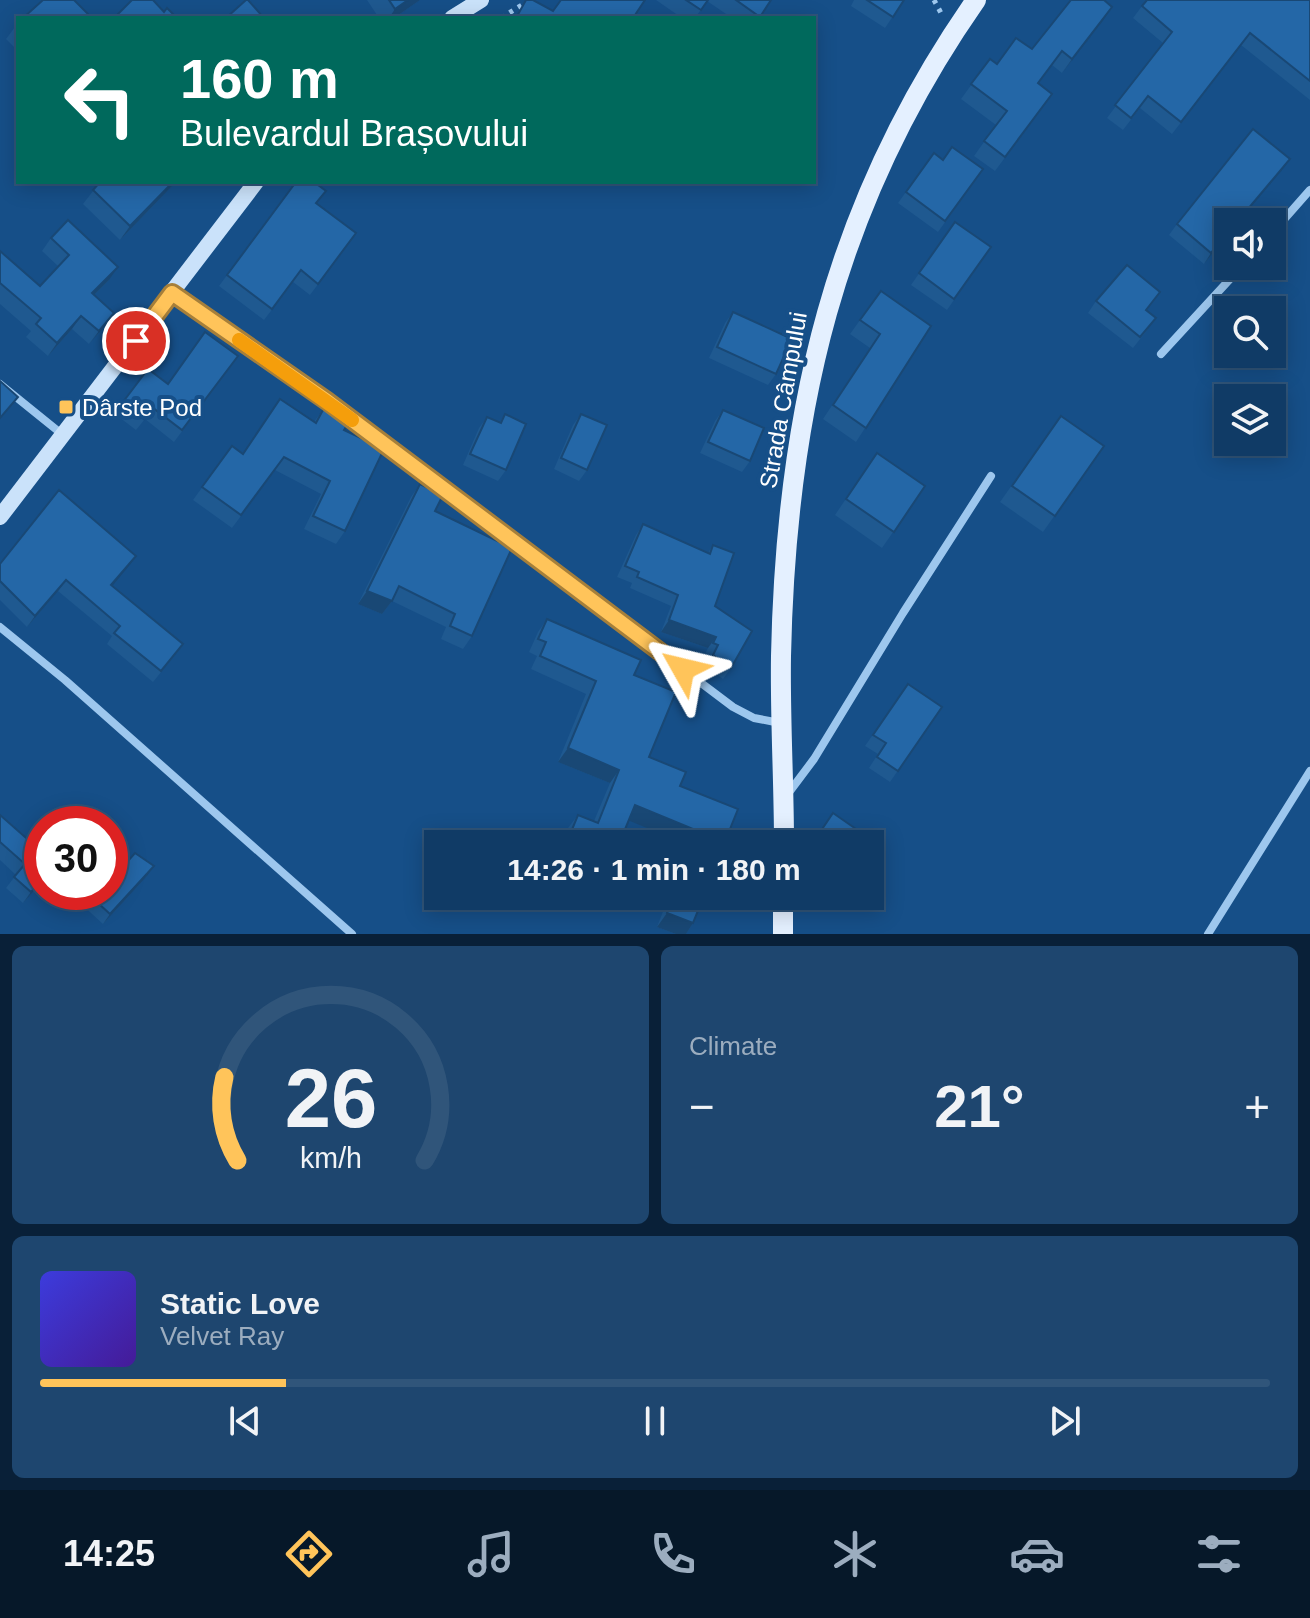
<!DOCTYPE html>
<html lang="en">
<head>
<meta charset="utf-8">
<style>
	body { margin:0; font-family:Arial,sans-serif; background:#1e466f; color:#f1f3f6; height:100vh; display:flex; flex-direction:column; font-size:30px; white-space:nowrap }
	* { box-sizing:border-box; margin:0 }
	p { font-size:26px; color:#9cadbf }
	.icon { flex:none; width:44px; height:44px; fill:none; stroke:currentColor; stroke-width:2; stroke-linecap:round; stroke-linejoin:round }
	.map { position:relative; height:934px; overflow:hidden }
	.panel { display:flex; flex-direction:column; gap:12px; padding:12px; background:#092038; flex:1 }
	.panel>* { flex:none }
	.guide { position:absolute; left:16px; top:16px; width:800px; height:168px; border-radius:0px; box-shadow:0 4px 20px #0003,0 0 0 2px #30557a; background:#00695c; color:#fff; overflow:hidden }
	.tools { position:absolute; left:1214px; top:208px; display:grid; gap:16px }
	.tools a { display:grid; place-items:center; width:72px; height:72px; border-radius:0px; background:#103b66; box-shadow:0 4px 20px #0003,0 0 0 2px #30557a; font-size:40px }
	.speed { position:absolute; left:24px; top:806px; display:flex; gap:16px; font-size:40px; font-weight:700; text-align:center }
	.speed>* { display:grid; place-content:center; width:104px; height:104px; border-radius:50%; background:#103b66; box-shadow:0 4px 20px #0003,0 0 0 2px #30557a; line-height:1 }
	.speed .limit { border:12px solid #d22; background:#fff; color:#111 }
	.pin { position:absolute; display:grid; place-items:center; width:68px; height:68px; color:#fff; margin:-34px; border:4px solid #fff; border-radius:50%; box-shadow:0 2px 8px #0007 }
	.me { position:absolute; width:88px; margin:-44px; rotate:307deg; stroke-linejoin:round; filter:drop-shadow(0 0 6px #0008) }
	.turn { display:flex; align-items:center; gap:28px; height:168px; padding:0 32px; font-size:36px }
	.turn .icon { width:104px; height:104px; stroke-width:2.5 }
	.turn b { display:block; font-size:56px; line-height:68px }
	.big { font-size:60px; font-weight:800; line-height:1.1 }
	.panel .card { flex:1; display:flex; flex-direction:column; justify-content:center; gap:12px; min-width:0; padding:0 28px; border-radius:12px; background:#1e466f }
	.panel .dial { align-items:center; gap:0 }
	.dial svg { height:208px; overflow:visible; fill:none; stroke:#30557a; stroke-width:7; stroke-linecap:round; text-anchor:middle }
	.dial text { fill:#f1f3f6; stroke:none }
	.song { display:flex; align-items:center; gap:24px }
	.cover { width:96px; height:96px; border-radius:12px; background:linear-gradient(135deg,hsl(240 70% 55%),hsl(260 70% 35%)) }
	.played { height:8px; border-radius:4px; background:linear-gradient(90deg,#ffc45a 20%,#30557a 20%) }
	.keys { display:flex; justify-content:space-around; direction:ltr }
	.heat { display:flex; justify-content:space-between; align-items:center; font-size:44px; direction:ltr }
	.panel .tiles { flex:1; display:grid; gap:12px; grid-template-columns:1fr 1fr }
	.card:last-child { grid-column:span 2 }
	.trip { position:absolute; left:424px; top:830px; width:460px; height:80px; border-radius:0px; background:#103b66; box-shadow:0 4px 20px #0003,0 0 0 2px #30557a; font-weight:800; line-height:80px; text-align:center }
	.tabs { display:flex; height:128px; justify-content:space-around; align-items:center; background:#061829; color:#9cadbf }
	.tabs .icon { width:56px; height:56px }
	.tabs .selected { color:#ffc45a }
	.tabs b { font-size:36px; color:#f1f3f6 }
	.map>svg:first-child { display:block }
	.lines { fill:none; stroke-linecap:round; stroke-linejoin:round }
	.path { stroke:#9dc7ee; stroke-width:5; stroke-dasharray:4 6; stroke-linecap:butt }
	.minor { stroke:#9dc7ee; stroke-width:8 }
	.secondary { stroke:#cae2fa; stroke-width:16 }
	.primary { stroke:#e4f0ff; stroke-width:20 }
	.wall { fill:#1f5990 }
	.shaded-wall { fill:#194875 }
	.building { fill:#2467a7; stroke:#194875; stroke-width:2 }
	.route-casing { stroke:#a67f3a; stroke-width:20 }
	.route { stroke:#ffc45a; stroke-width:14 }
	.slow { stroke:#f59e0b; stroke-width:14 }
	.poi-dot { fill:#ffc45a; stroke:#164f88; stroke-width:3 }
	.labels { text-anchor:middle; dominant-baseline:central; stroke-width:8; stroke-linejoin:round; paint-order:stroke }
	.street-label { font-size:24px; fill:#fff; stroke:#164f88 }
	.poi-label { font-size:24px; fill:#fff; stroke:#164f88; text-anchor:start }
</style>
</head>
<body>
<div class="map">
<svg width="1310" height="934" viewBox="0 0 1310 934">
	<rect width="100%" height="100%" fill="#164f88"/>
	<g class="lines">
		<g class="path">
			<path d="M934,0l7,13"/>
			<path d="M501,18l29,-18"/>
		</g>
		<g class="minor">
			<path d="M1272,233l38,-43"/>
			<path d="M172,293l155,108 406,306 21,11 26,5"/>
			<path d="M1161,354l81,-88"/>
			<path d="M0,384l63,51"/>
			<path d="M0,627l65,53 287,254"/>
			<path d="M787,795l27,-36 89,-146 88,-137"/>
			<path d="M1208,934l102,-163"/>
		</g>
		<g class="secondary">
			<path d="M452,18l29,-18"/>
			<path d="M0,517l256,-335"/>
		</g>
		<g class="primary">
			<path d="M784,844c0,-63 -4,-125 -3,-188 5,-244 53,-453 195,-656"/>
			<path d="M783,934v-38"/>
		</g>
	</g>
	<g class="wall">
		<path d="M367,0h53l-26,18h-15z"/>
		<path d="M656,0h115l-12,18h-27l-25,-17 -12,17h-13z"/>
		<path d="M854,0h50l-19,28 -34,-22z"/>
		<path d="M1310,0v100l-69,-55 -69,89 -32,-26 -17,22 -16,-12 56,-75 -30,-25 9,-12z"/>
		<path d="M1102,22l-40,51 -10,-8 -14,18 14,11 -57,77 -21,-15 22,-31 -35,-26 29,-40 7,5z"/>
		<path d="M18,23v28l-12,-12z"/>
		<path d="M934,153l9,7 40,9 -45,63 -40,-29z"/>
		<path d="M1282,170l-54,52v12l-24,30 -35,-29 8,-11z"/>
		<path d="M100,182h76l-56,58 -37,-36z"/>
		<path d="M296,182l21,22 39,29 -46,62 -17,-13 -29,38 -45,-34z"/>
		<path d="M955,222l36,25 -44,63 -36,-25z"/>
		<path d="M51,238l58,42 -15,15 20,18 -9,13 -16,18 -17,-15 -24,27 -22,-19 5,-6 -31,-27v-53l40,35 18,-20 -16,-15z"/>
		<path d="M881,291l50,35 -75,116 -33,-23 47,-71 -20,-14z"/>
		<path d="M1160,292l-14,18 2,19 -15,19 -45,-35 8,-12z"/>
		<path d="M733,312l43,62 -8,11 -59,-27 16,-35z"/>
		<path d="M230,367l-56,75 -29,-23 -9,11 -21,-16 8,-12 45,-18z"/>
		<path d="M324,408l20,22 1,101 -9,13 -32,-15 17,-35 -46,-24 -43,58 -39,-28 39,-54 11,8 71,-32z"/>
		<path d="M723,410l27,51 -8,11 -42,-19 15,-32z"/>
		<path d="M505,414l1,56 -8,11 -35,-16 16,-37 8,-11 13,5z"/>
		<path d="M581,414l6,56 -8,11 -25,-12 19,-44z"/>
		<path d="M1061,416l43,30 -61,86 -43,-30z"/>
		<path d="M877,453l48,33 -43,62 -47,-33z"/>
		<path d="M420,484l15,27 37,125 -9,13 -22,-10 5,-12 -54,-26 -10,13 -24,-10 53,-107z"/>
		<path d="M643,524l65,29 5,-8 2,61 16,62 -8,11 -17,-13 4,-9 -5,-3 3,-6 -47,-16 10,-26 -41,-18 2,-5 -15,-6 19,-42z"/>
		<path d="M136,556l-24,30 63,69 -22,27 -46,-38 5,-8 -54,-45 -31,36 -27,-27v-36z"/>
		<path d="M547,619l87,56 15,82 31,29 44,58h-38l-57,-24 -10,24h-57l6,-16 10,-13 16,6 16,-38 -52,-21 28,-68 -55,-25 6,-13 -8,-4 9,-20z"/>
		<path d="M908,684l34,23 -52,75 -21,-14 9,-14 -13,-8z"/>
		<path d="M0,815l42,37v30l-19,21 -17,-15 10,-13 -16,-15z"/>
		<path d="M120,863l27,13 -44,48 -35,-32h42z"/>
		<path d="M669,896h35l-11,27 -7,11h-10l-19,-7z"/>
	</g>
	<g class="shaded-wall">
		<path d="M408,0h12l-26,18h-5l6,-9z"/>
		<path d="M1112,7l-10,15 -40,51 10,-14z"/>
		<path d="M1290,159l-8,11 -44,52h-1z"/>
		<path d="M173,182h3l-56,58 10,-14z"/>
		<path d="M1228,233v1l-24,30 7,-11z"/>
		<path d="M118,267l-9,13 -26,26 9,-13z"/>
		<path d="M114,313l-9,13 -16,18 10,-13z"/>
		<path d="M81,316l-9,13 -24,27 9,-13z"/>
		<path d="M136,556l-8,11 -24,29 7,-11z"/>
		<path d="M66,580l-8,11 -31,36 8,-11z"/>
		<path d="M367,591l25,10 -10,13 -24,-10z"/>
		<path d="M669,620l47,17 -8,11 -47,-16z"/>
		<path d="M568,748l51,22 -9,13 -52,-21z"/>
		<path d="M635,805l63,26 -9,13h-3l-61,-25z"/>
		<path d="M154,866l-7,10 -44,48 7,-10z"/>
		<path d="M42,880v2l-19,21 8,-11z"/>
		<path d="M667,913l26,10 -7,11h-10l-19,-7z"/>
	</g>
	<g class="building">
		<path d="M43,0h31l18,18h-69z"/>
		<path d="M132,0h21l11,12 3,-4 10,10h-63z"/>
		<path d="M246,0h2l16,18h-38z"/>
		<path d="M389,0h19l-13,9z"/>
		<path d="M526,0h7l20,11 8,-11h84l-12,18h-117z"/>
		<path d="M686,0h22l-7,10z"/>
		<path d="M736,0h35l-11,17z"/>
		<path d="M867,0h37l-11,17z"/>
		<path d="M1071,0h33l8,7 -40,52 -10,-8 -24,32 14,11 -47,63 -21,-16 23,-30 -36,-27 19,-25 7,5 19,-26 16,11z"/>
		<path d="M1147,0h163v81l-60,-48 -69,89 -33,-26 -17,22 -16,-13 57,-73 -30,-26z"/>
		<path d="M1253,129l37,30 -53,63h-9v11l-17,20 -34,-29z"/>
		<path d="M952,147l31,22 -38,52 -39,-29 28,-39 9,7z"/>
		<path d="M100,182h73l-43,44 -37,-36z"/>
		<path d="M296,182h18l12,9 -10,12 40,30 -38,51 -17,-14 -29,39 -45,-34z"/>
		<path d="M68,220l50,47 -26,26 22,20 -15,18 -18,-15 -24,27 -21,-19 5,-6 -41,-35v-32l40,35 29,-31 -18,-17z"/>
		<path d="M955,222l36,25 -37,52 -35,-26z"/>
		<path d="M1127,265l33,27 -14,18 10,8 -16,19 -44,-36z"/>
		<path d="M881,291l50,35 -65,102 -33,-23 47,-71 -20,-14z"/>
		<path d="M733,312l59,27 -16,35 -59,-27z"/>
		<path d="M205,332l33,24 -56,74 -29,-22 -9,11 -21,-17 25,-33 20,15z"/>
		<path d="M0,381l18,16 -18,21z"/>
		<path d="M280,399l36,24 8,-15 23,17 -3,5 40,19 -39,82 -32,-15 17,-35 -46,-24 -43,58 -39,-28 30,-41 11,8z"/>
		<path d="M723,410l41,18 -14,33 -42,-19z"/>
		<path d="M505,414l21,10 -20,46 -36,-16 17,-37 14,6z"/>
		<path d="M581,414l26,11 -20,45 -26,-12z"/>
		<path d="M1061,416l43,30 -49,70 -43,-30z"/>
		<path d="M877,453l48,33 -31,46 -48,-33z"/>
		<path d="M420,484l23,11 -8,16 77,37 -40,88 -22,-10 5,-12 -56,-28 -7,15 -25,-10z"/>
		<path d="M59,490l77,66 -25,29 72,59 -22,27 -47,-38 6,-7 -54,-46 -31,36 -35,-35v-17z"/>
		<path d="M643,524l67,30 3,-9 21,8 -19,53 37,25 -21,37 -18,-13 5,-10 -5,-2 3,-6 -47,-17 9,-25 -41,-18 2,-5 -14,-6z"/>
		<path d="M547,619l94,41 -7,15 42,17 -27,65 37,15 -6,14 58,23 -14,35h-31l5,-13 -63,-26 -16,39h-53l12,-29 20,8 21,-53 -51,-22 28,-67 -56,-25 6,-14 -8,-3z"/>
		<path d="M908,684l34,23 -44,64 -21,-14 9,-14 -13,-8z"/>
		<path d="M833,813l23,16 -11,15h-33z"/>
		<path d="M0,815l42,37v28l-11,12 -17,-15 11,-13 -25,-22z"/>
		<path d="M135,853l19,13 -44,48 -24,-22h24v-38l10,9 5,-6 4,3z"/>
		<path d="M673,896h31l-11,27 -26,-10z"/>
	</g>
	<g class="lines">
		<defs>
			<path id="route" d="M136,341l36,-48 155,108 356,268"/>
		</defs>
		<use href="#route" class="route-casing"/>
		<use href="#route" class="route"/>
		<path class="slow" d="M239,340l113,80"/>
	</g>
	<rect class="poi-dot" x="58" y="399" width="16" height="16" rx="4"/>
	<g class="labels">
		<g class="street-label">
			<text transform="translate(783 400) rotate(-80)">Strada Câmpului</text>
		</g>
		<g class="poi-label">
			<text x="82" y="407">Dârste Pod</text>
		</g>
	</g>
</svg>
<div class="tools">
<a><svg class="icon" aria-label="sound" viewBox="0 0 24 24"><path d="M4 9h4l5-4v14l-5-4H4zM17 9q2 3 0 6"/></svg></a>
<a><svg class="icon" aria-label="search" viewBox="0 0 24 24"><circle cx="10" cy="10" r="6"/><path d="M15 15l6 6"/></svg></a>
<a><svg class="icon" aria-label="layers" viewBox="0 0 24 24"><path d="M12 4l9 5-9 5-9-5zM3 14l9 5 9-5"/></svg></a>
</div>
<div class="speed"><div class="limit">30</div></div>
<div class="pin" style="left:136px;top:341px;background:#d93025"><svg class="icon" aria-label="arrive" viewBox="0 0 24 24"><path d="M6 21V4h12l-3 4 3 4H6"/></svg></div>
<svg class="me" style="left:683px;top:669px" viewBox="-20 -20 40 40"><path d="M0-17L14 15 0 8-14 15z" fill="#ffc45a" stroke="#fff" stroke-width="4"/></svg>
<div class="trip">14:26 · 1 min · 180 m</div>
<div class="guide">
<div class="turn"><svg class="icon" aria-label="left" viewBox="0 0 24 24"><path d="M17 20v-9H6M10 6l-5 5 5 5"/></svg><div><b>160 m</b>Bulevardul Brașovului</div></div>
</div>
</div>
<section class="panel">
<div class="tiles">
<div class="card dial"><svg viewBox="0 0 100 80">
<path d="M14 69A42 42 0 1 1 86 69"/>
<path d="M14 69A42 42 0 0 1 9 37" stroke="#ffc45a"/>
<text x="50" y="56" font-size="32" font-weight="700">26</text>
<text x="50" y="72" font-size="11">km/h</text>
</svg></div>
<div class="card"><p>Climate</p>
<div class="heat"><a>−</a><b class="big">21°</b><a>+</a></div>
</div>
<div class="card">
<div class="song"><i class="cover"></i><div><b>Static Love</b><p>Velvet Ray</p></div></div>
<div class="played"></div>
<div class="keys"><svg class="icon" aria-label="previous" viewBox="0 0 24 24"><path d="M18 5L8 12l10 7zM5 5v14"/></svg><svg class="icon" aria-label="pause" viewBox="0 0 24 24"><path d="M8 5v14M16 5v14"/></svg><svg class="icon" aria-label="next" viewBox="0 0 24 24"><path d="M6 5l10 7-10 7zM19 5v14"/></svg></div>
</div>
</div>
</section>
<nav class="tabs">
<b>14:25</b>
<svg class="icon selected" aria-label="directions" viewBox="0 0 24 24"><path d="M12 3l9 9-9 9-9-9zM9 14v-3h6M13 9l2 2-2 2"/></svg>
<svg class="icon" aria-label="music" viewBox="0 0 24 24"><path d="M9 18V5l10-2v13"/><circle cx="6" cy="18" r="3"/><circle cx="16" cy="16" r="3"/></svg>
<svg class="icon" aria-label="phone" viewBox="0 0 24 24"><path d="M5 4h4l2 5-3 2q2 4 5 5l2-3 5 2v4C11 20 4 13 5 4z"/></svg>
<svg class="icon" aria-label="climate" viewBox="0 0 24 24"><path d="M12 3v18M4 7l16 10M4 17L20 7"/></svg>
<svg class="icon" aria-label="car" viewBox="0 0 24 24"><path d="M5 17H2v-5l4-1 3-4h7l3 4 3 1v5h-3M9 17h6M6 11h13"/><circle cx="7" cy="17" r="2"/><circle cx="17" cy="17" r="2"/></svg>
<svg class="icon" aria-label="filters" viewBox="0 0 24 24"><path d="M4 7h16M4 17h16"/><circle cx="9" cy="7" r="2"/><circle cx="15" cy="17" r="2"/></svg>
</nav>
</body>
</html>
